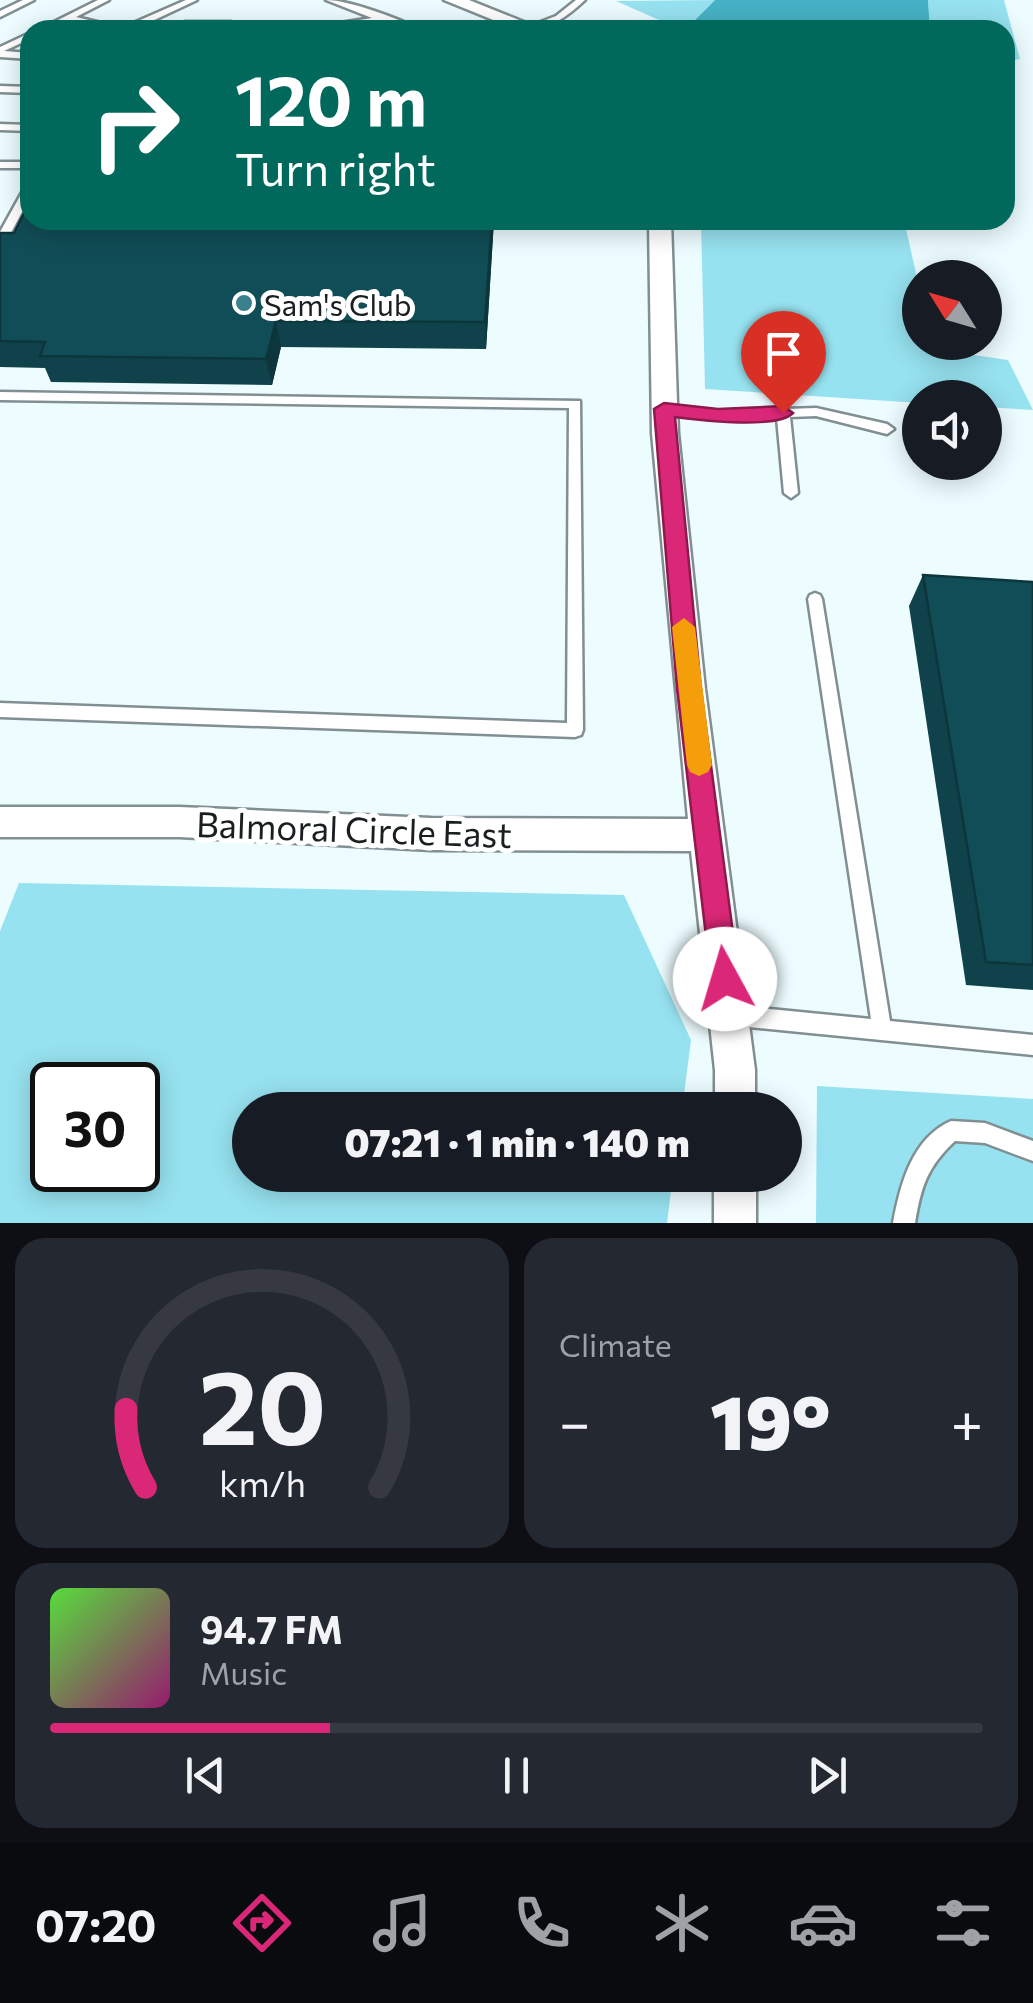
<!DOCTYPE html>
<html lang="en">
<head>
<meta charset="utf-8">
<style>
	body { margin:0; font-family:Commissioner,sans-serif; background:#242831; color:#f1f3f6; height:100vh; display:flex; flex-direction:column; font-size:38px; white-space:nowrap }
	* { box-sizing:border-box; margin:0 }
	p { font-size:32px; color:#9ea1a6 }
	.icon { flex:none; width:55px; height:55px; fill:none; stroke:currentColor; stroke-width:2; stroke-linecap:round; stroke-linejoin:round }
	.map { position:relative; height:1223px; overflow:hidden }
	.side { display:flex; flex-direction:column; gap:15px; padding:15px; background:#0d0f14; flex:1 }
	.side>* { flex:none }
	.guide { position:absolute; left:20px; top:20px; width:995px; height:210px; border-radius:30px; box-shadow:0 5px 25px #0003; background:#00695c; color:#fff; overflow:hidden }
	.needle { width:65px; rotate:307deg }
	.fabs { position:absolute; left:902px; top:260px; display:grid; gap:20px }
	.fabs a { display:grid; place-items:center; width:100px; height:100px; border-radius:50%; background:#171b24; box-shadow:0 5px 25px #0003; font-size:50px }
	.speed { position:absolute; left:30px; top:1062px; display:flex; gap:20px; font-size:50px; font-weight:700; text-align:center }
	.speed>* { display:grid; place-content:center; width:130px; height:130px; border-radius:50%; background:#171b24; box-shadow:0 5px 25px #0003; line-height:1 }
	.speed .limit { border:5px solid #111; border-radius:15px; background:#fff; color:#111 }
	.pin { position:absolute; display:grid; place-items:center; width:85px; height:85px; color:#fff; margin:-102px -42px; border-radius:50% 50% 50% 0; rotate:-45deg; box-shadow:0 0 10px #0007 }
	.pin .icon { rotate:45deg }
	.me { position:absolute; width:110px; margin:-55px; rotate:354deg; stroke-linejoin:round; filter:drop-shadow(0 0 8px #0008) }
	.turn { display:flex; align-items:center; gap:35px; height:210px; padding:0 50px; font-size:45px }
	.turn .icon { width:130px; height:130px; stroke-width:2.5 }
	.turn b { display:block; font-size:70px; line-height:85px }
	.big { font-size:75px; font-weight:800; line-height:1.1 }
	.side .widget { flex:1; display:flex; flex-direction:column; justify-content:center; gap:15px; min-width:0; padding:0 35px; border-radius:30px; background:#242831 }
	.side .dial { align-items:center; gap:0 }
	.dial svg { height:260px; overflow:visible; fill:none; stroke:#363941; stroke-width:7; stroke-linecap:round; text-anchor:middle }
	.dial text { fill:#f1f3f6; stroke:none }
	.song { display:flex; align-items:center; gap:30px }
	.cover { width:120px; height:120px; border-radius:15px; background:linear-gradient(135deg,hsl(110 70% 55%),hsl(320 70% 35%)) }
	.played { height:10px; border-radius:5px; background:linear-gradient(90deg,#db2777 30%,#363941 30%) }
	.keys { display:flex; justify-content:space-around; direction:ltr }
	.heat { display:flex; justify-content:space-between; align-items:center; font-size:55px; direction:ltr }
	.side .tiles { flex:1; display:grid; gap:15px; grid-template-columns:1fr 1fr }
	.widget:last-child { grid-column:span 2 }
	.trip { position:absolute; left:232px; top:1092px; width:570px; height:100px; border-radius:50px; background:#171b24; box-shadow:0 5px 25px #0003; font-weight:800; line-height:100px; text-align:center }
	.menu { display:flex; height:160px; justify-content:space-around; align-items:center; background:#090b0e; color:#9ea1a6 }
	.menu .icon { width:70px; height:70px }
	.menu .current { color:#db2777 }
	.menu b { font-size:45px; color:#f1f3f6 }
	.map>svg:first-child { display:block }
	.green { fill:#97e2f0; fill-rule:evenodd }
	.water { fill:#46b2c5 }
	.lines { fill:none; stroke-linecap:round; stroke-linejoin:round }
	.lane-casing { stroke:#818f92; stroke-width:5 }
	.street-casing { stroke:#818f92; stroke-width:5 }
	.lane { fill:#fff; fill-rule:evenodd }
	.street { fill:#fff; fill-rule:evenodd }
	.wall { fill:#0f424a }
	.shaded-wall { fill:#0c363c }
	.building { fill:#114d56; stroke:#0c363c; stroke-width:2.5 }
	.route { fill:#db2777; stroke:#8e194d; stroke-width:2.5 }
	.slow { fill:#f59e0b }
	.poi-dot { fill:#3b818d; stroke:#fff; stroke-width:4 }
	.labels { text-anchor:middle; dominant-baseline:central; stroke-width:10; stroke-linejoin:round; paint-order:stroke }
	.far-poi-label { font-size:30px; fill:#191f20; stroke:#fff; text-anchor:start }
	.street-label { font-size:35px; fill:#191f20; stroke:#fff }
</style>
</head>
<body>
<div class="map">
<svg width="1033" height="1223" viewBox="0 0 1033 1223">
	<rect width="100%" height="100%" fill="#edfcff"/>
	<g class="green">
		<path d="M715,0l-30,30h-20l3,-6 -52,-23z"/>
		<path d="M928,0h76l16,59 -15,3v-32h-75z"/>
		<path d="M701,220h203l16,71v51l11,1 2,6 75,11 25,50 -48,-3v-9h-65v5l-215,-14z"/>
		<path d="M19,883l605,12 67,145 -9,70h-432v65h423l-6,48h-667v-292zM138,1085v85h-86v-85z"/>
		<path d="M817,1086l216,13v124h-217z"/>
	</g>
	<path class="water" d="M715,0h213l2,30h-245z"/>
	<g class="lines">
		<defs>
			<g id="lane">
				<path d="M23,0h11l-34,17v-6z"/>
				<path d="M98,0h11l-33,17 46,11 64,-28h11l-64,30h-25l-39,-9 -19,9h-12z"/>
				<path d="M326,0c23,0 74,19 95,30h-14l-25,-9 -48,9h-166l5,-3 161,-3 38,-6z"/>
				<path d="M576,0h9c-15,14 -38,33 -60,28l31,-12z"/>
				<path d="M30,33v6l-26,12 26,2v6l-30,-2v-10z"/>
				<path d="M0,86l30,1v6l-30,-1z"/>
				<path d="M0,124l30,1v6l-30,-1z"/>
				<rect x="0" y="162" width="30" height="6"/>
				<path d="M30,184v13l-24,45 -6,3v-13l25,-45z"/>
				<path d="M0,392l580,9 3,329 -2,5 -6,2 -575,-20v-14l567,20 2,-315 -569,-8z"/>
				<path d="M664,405l54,6 98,-3 71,16 7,5 -7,5 -71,-18 -26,1 8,76 -7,5 -7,-5 -7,-75 -59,1 -59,-7 -1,-3z"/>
				<path d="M815,593l5,2 2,4 68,422 143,14v20l-304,-30 -7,-3 -3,-7 3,-7 7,-3 142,14 -63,-420 2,-4z"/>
				<path d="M951,1121l34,2 48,18v20l-48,-18 -30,-2c-28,26 -34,46 -40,82h-22c7,-38 19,-85 58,-102z"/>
			</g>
			<g id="street">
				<path d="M444,0h25l75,30h-26z"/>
				<path d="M649,220h22l7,213 27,256 50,381v40h-40v-40l-24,-219 -260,-1 -252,-13h-179v-30h179l252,11 257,1 -36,-386z"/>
				<rect x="714" y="1175" width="42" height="48"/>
			</g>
		</defs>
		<use href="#lane" class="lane-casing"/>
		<use href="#street" class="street-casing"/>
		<use href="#lane" class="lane"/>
		<use href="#street" class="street"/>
	</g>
	<g class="wall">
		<path d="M494,220l-8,129 -205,-2 -9,38 -221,-3 -6,-14 -45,-1v-134z"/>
		<path d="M923,575l110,7v408l-67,-5 -57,-379z"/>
	</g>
	<g class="shaded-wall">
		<path d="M492,220h2l-8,129 -1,-27z"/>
		<path d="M276,321l5,26 -9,38 -6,-26z"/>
	</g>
	<g class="building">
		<path d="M185,21h45l-4,9h-45z"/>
		<path d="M30,201v19h462l-7,102 -209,-1 -10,38 -226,-3 5,-14 -45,-1v-108h14z"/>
		<path d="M923,575l110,7v383l-47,-3z"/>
	</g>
	<path class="route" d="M664,403l54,6 65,-3 10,7c-17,17 -94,7 -118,4l26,272 38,290 -4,10 -10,4 -10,-4 -4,-10 -34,-290 -23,-280z"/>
	<path class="slow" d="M684,618l11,9 17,138 -4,7 -9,4 -9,-4 -3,-7 -15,-138z"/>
	<circle class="poi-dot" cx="244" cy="303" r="10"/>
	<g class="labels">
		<g class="far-poi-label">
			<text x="264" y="303">Sam's Club</text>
		</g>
		<g class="street-label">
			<text transform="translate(354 828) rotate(2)">Balmoral Circle East</text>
		</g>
	</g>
</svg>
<div class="fabs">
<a><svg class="needle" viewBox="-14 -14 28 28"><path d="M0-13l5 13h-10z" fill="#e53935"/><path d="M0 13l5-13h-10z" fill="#9ea1a6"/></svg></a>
<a><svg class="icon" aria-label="sound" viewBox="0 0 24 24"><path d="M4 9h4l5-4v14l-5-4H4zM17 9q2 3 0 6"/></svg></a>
</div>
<div class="speed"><div class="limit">30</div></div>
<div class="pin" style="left:783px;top:413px;background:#d93025"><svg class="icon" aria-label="arrive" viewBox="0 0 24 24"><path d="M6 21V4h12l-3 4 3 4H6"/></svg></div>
<svg class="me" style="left:725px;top:979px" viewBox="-20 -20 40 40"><circle r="19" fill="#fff"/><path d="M0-13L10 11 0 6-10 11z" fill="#db2777"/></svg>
<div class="trip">07:21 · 1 min · 140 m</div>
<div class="guide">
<div class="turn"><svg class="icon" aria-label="right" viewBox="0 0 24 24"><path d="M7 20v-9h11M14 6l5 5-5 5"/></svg><div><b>120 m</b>Turn right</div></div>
</div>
</div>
<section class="side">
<div class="tiles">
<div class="widget dial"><svg viewBox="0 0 100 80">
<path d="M14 69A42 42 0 1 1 86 69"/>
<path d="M14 69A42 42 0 0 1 8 45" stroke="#db2777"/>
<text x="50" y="56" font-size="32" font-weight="700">20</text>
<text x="50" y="72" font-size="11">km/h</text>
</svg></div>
<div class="widget"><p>Climate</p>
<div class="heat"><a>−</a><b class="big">19°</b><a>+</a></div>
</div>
<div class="widget">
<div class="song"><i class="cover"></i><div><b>94.7 FM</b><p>Music</p></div></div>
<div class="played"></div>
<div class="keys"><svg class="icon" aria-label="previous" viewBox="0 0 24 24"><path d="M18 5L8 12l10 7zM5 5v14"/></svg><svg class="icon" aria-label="pause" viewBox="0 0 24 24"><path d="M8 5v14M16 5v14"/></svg><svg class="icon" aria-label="next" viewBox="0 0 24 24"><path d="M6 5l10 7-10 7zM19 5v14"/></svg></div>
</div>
</div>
</section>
<nav class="menu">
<b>07:20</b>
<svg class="icon current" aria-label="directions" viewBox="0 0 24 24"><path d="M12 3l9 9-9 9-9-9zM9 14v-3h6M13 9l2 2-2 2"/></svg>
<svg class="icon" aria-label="music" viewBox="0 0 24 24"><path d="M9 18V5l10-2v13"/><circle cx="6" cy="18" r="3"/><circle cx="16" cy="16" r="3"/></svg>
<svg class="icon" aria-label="phone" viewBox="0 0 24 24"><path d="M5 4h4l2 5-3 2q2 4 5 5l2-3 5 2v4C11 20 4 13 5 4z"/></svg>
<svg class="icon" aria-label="climate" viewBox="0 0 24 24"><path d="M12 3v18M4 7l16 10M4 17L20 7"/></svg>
<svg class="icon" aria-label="car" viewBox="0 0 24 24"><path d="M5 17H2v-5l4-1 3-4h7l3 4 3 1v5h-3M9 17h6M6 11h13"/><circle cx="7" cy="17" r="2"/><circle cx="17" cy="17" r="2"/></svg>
<svg class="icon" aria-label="filters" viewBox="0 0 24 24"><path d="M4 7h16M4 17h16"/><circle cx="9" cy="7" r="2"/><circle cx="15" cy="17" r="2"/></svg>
</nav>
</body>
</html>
